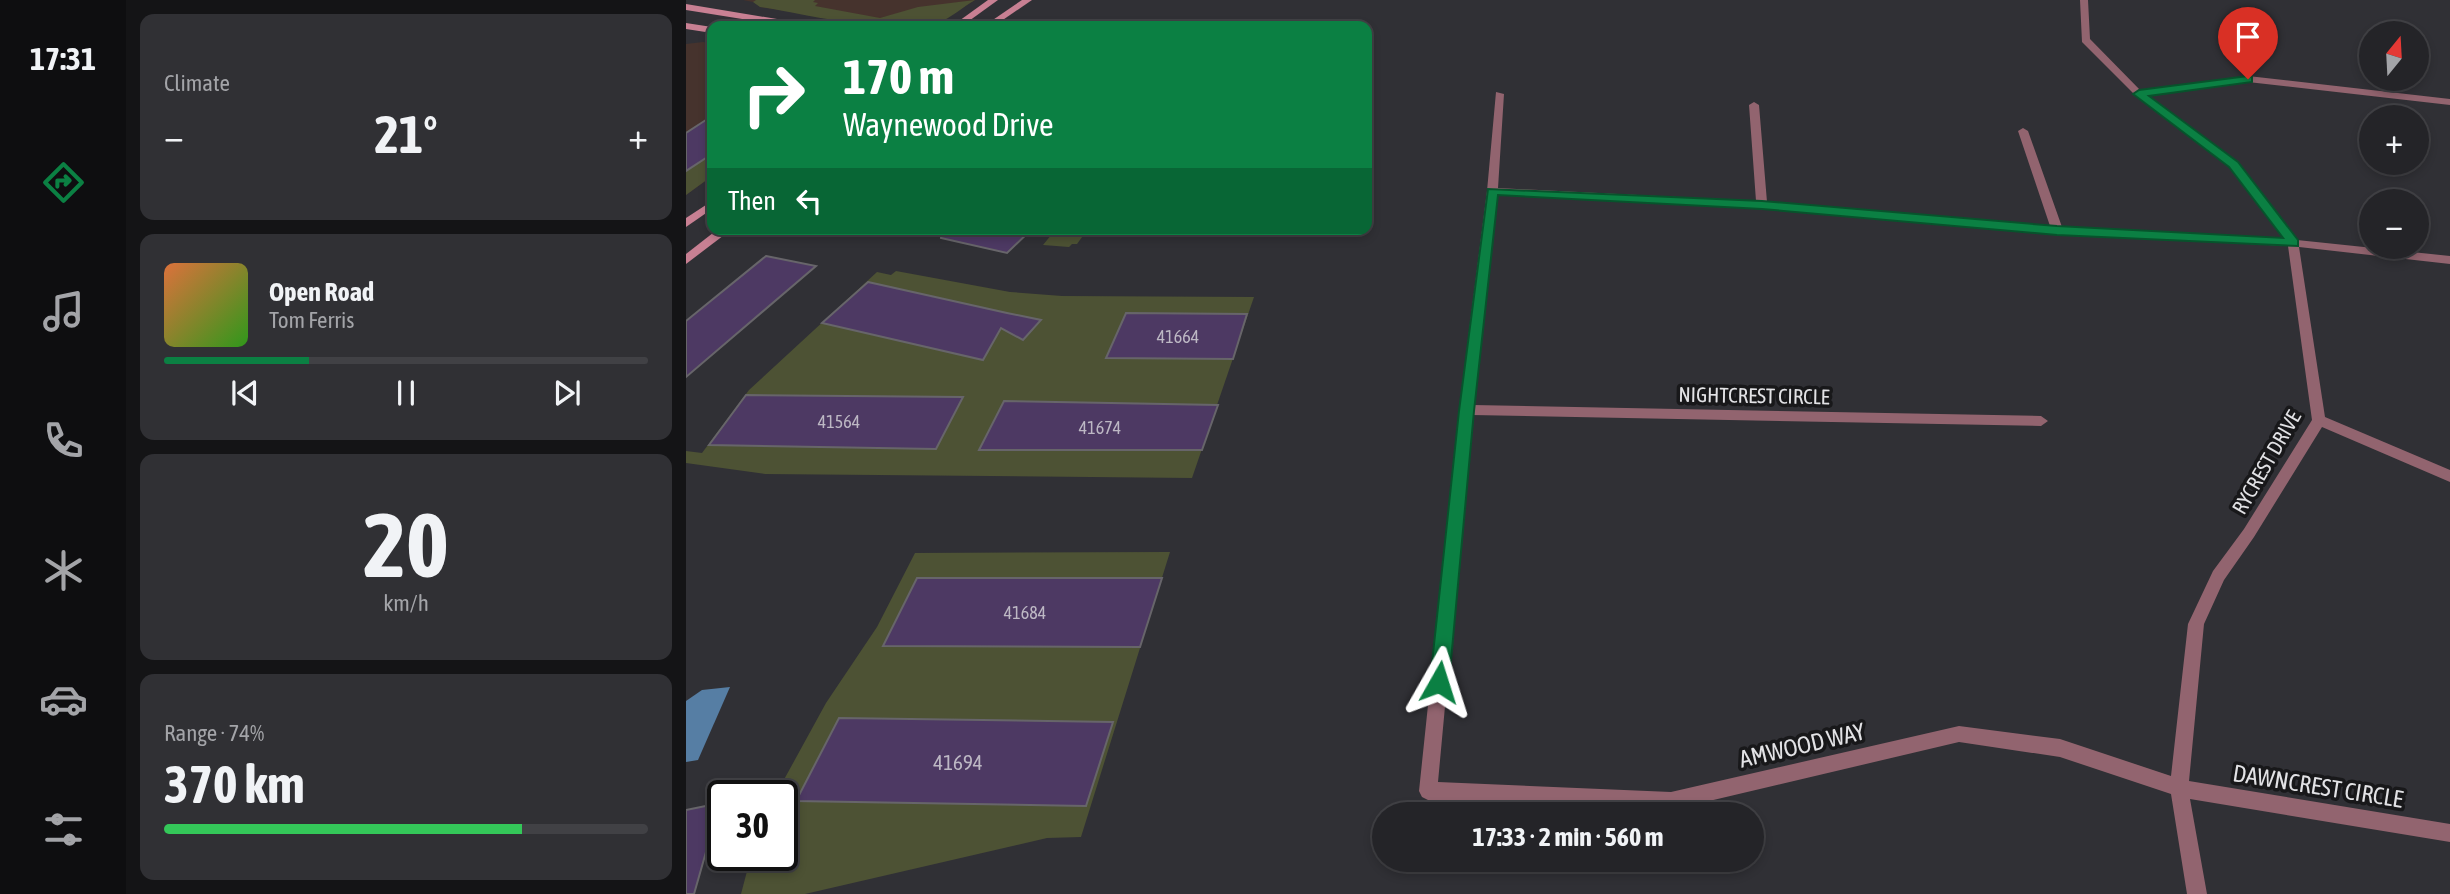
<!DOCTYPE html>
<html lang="en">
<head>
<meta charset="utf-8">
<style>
	body { margin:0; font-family:"Asap Condensed",sans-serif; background:#303034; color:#f1f3f6; height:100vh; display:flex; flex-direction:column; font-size:26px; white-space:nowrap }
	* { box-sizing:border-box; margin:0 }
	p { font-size:23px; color:#a3a4a8 }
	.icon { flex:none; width:38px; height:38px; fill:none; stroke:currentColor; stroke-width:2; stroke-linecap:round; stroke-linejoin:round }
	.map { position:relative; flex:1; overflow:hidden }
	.sheet { display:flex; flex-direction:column; gap:14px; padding:14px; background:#141416; width:560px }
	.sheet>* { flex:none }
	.guide { position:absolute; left:21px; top:21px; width:665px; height:214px; border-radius:14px; box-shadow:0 4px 10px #0003,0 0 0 2px #414145; background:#0b8043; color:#fff; overflow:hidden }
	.needle { width:46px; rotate:18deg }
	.controls { position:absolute; left:1673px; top:21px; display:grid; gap:14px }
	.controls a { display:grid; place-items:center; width:70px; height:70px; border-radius:50%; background:#242428; box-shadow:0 4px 10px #0003,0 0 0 2px #414145; font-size:35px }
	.speed { position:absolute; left:21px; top:780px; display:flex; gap:14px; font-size:35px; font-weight:700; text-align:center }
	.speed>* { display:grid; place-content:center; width:91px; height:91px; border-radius:50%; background:#242428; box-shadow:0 4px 10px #0003,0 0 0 2px #414145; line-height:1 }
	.speed .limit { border:4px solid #111; border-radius:10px; background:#fff; color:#111 }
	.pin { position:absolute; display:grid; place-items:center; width:60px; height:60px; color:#fff; margin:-72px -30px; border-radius:50% 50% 50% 0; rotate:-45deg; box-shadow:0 0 7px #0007 }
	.pin .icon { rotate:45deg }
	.me { position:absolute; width:77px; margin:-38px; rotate:6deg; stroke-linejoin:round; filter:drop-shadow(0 0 5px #0008) }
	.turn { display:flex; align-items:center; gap:24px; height:147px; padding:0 21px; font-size:32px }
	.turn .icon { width:91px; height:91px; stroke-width:2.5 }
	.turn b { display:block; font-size:49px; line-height:60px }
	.then { display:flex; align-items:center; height:66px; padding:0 21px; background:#0003; gap:14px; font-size:26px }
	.big { font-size:52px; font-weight:700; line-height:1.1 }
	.sheet .card { flex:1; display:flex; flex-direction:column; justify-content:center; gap:10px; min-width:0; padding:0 24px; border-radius:14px; background:#303034 }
	.sheet .dial { align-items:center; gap:0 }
	.dial b { font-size:91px; line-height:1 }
	.song { display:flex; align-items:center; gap:21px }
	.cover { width:84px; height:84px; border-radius:10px; background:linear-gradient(135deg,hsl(20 70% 55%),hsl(110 70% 35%)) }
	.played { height:7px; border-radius:4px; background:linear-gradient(90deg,#0b8043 30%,#414145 30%) }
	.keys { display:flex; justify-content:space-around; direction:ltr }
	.heat { display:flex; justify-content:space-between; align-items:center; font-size:38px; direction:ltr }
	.charge { height:10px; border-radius:5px; background:linear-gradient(90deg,#34c759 74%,#414145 0) }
	.trip { position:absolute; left:686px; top:802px; width:392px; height:70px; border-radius:35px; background:#242428; box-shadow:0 4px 10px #0003,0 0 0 2px #414145; font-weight:700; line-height:70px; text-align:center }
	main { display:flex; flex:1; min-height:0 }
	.dock { display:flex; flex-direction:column; width:126px; justify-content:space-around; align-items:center; background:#0e0e10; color:#a3a4a8 }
	.dock .icon { width:49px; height:49px }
	.dock .on { color:#0b8043 }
	.dock b { font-size:32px; color:#f1f3f6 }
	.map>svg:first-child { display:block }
	.commercial { fill:#46332d }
	.green { fill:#4d5234 }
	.water { fill:#567ea4 }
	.building { fill:#4d3963; stroke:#67656a; stroke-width:2 }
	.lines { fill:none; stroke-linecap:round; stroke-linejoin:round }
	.street { fill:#92646f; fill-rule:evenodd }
	.secondary { fill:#c88093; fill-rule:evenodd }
	.route { fill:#0b8043; stroke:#07532c; stroke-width:2 }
	.labels { text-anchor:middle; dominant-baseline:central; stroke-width:7; stroke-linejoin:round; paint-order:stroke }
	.number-label { font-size:18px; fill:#bdb8c4 }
	.street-label { font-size:21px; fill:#e2e2e5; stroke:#18181a }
	.near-number-label { font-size:21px; fill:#bdb8c4 }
	.near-street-label { font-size:24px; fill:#e2e2e5; stroke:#18181a }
</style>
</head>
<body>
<main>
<nav class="dock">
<b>17:31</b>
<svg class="icon on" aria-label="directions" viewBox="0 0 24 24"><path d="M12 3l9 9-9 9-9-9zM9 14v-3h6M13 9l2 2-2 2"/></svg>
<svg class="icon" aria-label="music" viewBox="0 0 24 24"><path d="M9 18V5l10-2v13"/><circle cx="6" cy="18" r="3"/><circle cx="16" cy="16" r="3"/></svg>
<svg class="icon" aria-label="phone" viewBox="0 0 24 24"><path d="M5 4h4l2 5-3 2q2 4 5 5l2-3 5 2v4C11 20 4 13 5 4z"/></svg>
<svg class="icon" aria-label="climate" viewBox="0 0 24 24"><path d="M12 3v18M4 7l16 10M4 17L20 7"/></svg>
<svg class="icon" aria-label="car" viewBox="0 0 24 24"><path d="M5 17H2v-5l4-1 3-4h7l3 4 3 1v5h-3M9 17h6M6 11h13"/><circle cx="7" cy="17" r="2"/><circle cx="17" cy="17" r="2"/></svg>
<svg class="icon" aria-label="filters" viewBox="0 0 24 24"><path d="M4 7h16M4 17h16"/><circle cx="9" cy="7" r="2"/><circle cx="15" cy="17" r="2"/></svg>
</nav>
<section class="sheet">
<div class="card"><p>Climate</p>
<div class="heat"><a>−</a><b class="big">21°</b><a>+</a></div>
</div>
<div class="card">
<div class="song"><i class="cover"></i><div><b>Open Road</b><p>Tom Ferris</p></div></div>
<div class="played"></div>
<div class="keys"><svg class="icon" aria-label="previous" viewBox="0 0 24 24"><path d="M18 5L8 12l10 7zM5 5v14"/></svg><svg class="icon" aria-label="pause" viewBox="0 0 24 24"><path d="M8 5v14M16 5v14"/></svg><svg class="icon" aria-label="next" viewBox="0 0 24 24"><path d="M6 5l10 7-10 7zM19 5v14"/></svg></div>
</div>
<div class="card dial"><b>20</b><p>km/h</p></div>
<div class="card"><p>Range · 74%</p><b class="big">370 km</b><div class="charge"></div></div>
</section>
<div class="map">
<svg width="1764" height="894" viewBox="0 0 1764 894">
	<rect width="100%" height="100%" fill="#303035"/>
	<g class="commercial">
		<path d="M57,0h232l-37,23 -15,3h-38l-125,-19 -2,-4z"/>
		<path d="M17,42l9,2v132l-26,19v-151z"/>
	</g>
	<g class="green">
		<path d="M70,0h59l-2,2 5,1 -3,3 65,12 38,-11 57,-7c-12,7 -24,18 -37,23 -37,15 -137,-10 -178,-16l-7,-5z"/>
		<path d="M26,154v22l-26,19v-24z"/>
		<path d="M370,229h27l2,4 -8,11h-5l-3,3 -26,-2z"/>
		<path d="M210,271l114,21 52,4 192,1 -62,181 -427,-4 -79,-11v-12l16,2 47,-63 128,-118 14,3z"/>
		<path d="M484,552l-89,285 -34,1 -242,56h-64l10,-38h31v-60h-7l51,-93 51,-76 38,-74z"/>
	</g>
	<path class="water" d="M44,687l-32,73 -12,2v-61l16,-11z"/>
	<g class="building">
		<path d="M26,116v38l-26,17v-38z"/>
		<path d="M256,229h90l-25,24 -66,-15z"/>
		<path d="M80,256l50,10 -130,111v-56z"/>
		<path d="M182,282l139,31 34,7 -18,20 -22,-12 -18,32 -161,-37z"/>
		<path d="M440,313l121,1 -14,45 -127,-1z"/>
		<path d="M60,395l217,2 -27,52 -227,-4z"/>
		<path d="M318,401l214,4 -16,45h-223z"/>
		<path d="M231,578h245l-22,69 -257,-1z"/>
		<path d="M153,718l274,4 -27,84 -290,-5z"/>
		<path d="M34,803l-26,91h-8v-84z"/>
	</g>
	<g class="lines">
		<path class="street" d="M1394,0h8l2,39 51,52 107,-15 202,23v6l-202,-23 -100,14 90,66 59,78 153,16v8l-151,-17 26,170 125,53v12l-128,-55 -68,110 -30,43 -20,44 -15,157 261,43v18l-260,-43 17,95h-20l-16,-100 -111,-37 -101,-15 -288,68 -243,-10 -6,-3 -3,-6 40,-381 28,-219 9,-99 8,2 -6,94 258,13 -7,-96 5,-3 5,3 8,97 283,24 -32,-95 5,-3 5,3 34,96 222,12 -54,-73 -94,-70 -54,-54zM811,195l265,13 295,26 231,12 24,174 -68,109 -31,42 -25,53 -17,152 -111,-37 -101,-13 -288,66 -233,-10 34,-367 569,11 7,-5 -7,-5 -568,-11z"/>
		<g class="secondary">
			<path d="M302,0h10l-36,26h-10z"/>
			<path d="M336,0h10l-38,26h-10z"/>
			<path d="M0,4l115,19 4,3h-19l-100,-16z"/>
			<path d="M0,23l26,4v6l-26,-4z"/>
			<path d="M26,201v8l-26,18v-9z"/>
			<path d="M32,229h14l-46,35v-10z"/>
		</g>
	</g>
	<path class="route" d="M1562,76l4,1v5l-103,14 89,66 60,78v6l-241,-11 -295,-26 -264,-14 -24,216 -25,271 -3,7 -7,2 -7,-2 -2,-7 29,-271 29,-222 274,12 295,25 226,12 -54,-71 -96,-73 6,-4z"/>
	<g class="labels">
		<g class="number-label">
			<text x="492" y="336">41664</text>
			<text x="153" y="421">41564</text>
			<text x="414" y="427">41674</text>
			<text x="339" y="612">41684</text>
		</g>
		<g class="street-label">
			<text transform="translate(1068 395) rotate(1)">NIGHTCREST CIRCLE</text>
			<text transform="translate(1580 462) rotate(-60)">RYCREST DRIVE</text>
		</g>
		<g class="near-number-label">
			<text x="272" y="762">41694</text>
		</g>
		<g class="near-street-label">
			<text transform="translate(1116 745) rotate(-13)">AMWOOD WAY</text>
			<text transform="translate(1632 786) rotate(9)">DAWNCREST CIRCLE</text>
		</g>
	</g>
</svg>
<div class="controls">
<a><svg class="needle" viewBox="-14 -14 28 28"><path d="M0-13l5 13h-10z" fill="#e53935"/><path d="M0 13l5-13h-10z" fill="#a3a4a8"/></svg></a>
<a>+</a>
<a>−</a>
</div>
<div class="speed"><div class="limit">30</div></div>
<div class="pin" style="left:1562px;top:79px;background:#d93025"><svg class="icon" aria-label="arrive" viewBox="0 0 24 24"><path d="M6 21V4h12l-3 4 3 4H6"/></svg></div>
<svg class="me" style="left:753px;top:682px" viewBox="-20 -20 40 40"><path d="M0-17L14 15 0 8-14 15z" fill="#0b8043" stroke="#fff" stroke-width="4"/></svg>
<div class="trip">17:33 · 2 min · 560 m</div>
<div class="guide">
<div class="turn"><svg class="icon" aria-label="right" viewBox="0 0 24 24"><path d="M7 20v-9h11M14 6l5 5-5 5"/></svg><div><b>170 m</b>Waynewood Drive</div></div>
<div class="then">Then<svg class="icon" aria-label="left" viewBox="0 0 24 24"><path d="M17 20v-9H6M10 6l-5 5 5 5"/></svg></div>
</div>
</div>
</main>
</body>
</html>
